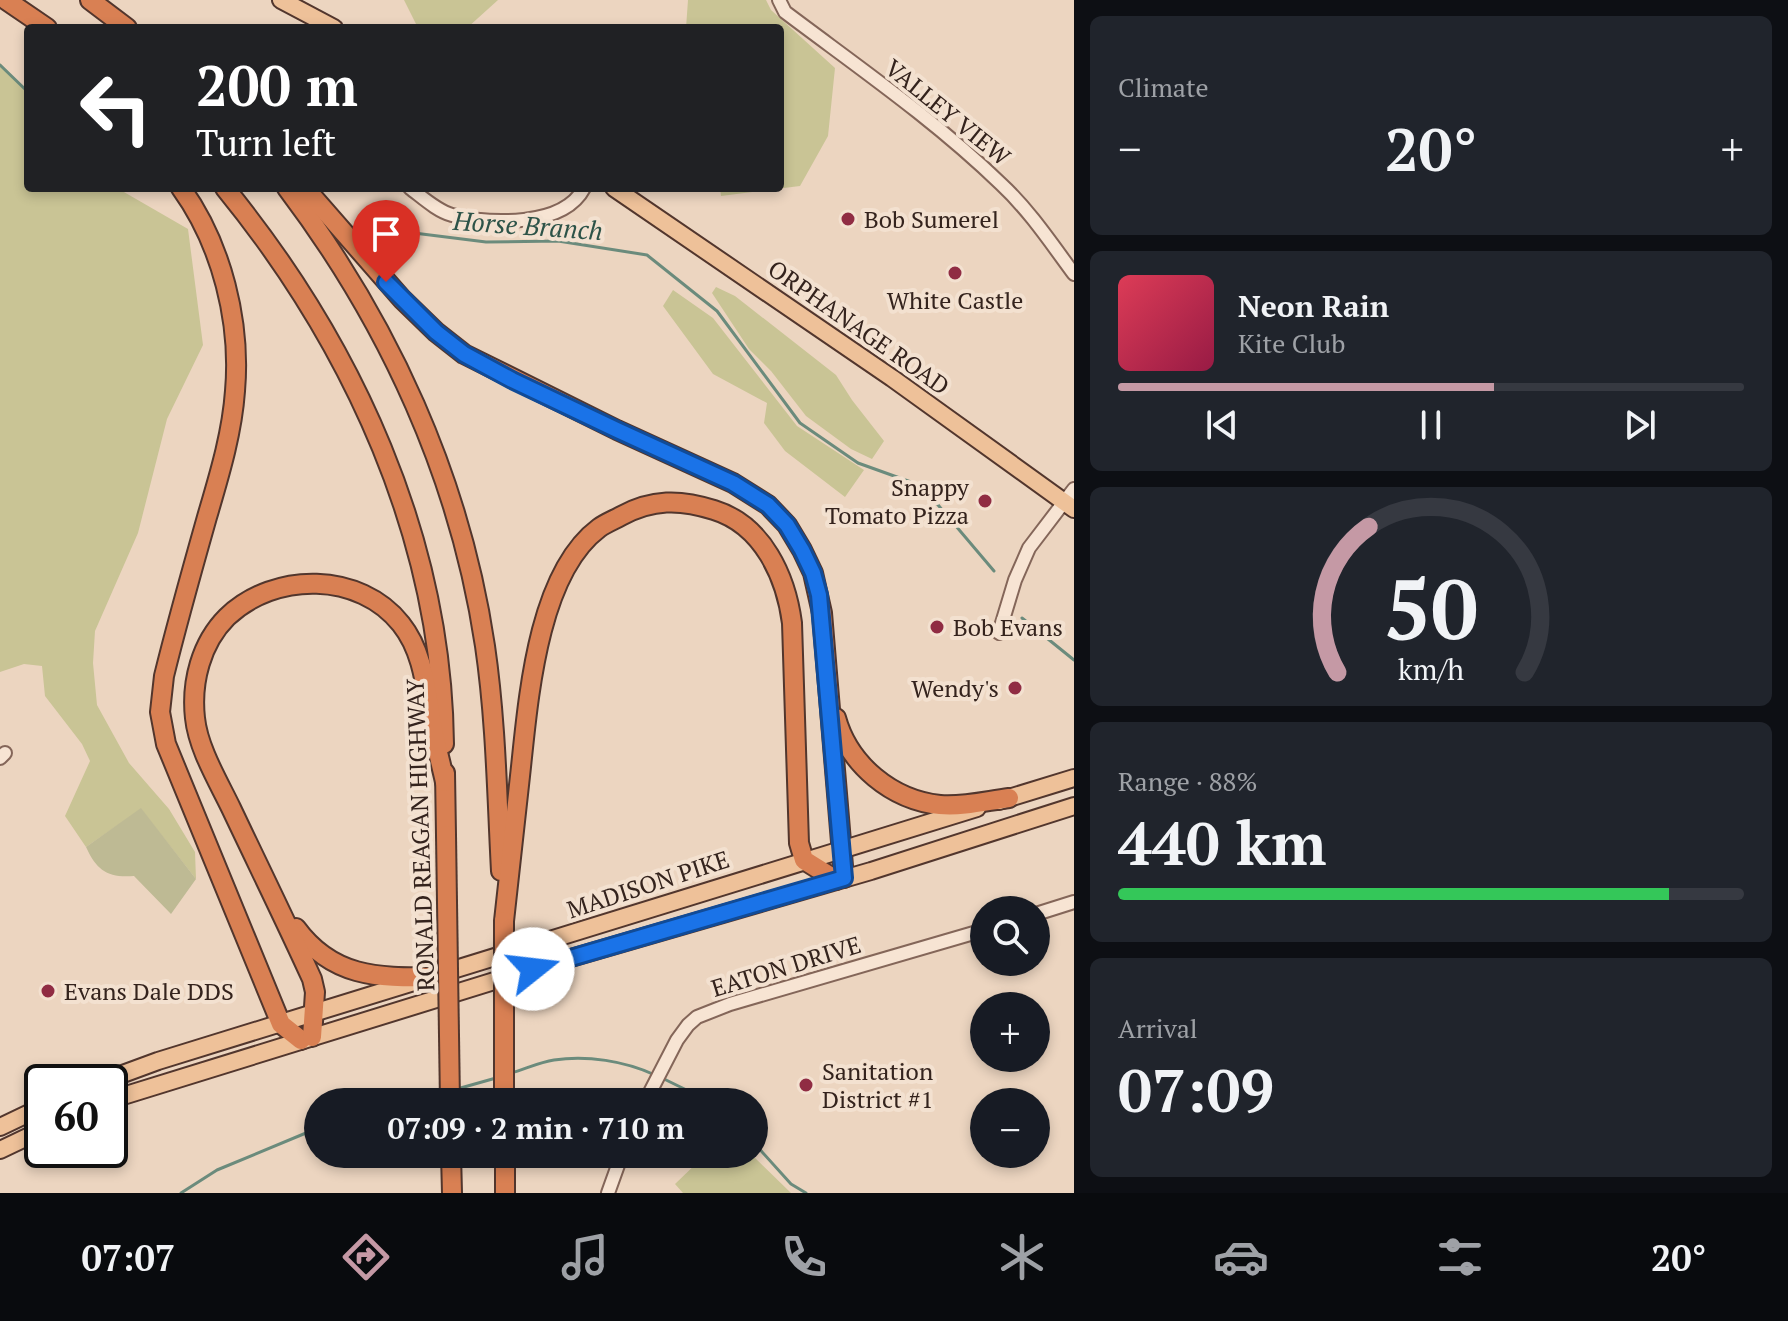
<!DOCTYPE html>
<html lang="en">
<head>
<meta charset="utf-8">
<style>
	body { margin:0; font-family:"PT Serif",serif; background:#20242c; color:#f1f3f6; height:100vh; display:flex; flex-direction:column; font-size:30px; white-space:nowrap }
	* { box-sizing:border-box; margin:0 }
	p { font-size:26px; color:#9ea1a6 }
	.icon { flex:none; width:44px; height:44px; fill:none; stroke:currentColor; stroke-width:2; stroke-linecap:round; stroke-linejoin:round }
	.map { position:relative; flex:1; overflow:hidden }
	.side { display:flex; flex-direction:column; gap:16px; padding:16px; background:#0d0f14; width:714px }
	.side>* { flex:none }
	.banner { position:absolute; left:24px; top:24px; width:760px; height:168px; border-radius:8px; box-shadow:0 4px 12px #0003; background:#202124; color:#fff; overflow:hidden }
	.tools { position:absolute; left:970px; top:896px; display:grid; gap:16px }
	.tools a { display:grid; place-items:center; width:80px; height:80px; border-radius:50%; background:#171b24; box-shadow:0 4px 12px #0003; font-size:40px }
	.speed { position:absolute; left:24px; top:1064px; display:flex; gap:16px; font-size:40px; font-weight:700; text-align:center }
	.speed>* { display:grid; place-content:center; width:104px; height:104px; border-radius:50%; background:#171b24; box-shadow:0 4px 12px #0003; line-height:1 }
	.speed .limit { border:4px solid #111; border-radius:12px; background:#fff; color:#111 }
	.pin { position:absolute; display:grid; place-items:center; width:68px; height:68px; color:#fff; margin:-82px -34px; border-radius:50% 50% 50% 0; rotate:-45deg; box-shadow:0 0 8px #0007 }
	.pin .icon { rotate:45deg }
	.me { position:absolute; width:88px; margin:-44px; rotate:74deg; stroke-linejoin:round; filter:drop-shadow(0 0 6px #0008) }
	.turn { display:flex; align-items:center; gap:28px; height:168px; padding:0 40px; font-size:36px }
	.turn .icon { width:104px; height:104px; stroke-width:2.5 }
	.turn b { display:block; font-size:56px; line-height:68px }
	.big { font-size:60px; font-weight:700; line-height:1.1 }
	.side .card { flex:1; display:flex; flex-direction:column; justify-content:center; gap:12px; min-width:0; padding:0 28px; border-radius:12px; background:#20242c }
	.side .dial { align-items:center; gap:0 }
	.dial svg { height:208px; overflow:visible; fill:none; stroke:#363941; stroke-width:7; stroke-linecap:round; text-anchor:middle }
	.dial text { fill:#f1f3f6; stroke:none }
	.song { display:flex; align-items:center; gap:24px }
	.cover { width:96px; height:96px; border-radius:12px; background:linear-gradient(135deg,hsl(350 70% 55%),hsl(340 70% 35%)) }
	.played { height:8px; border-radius:4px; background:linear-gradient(90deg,#c599a5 60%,#363941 60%) }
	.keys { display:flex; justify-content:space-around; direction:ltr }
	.heat { display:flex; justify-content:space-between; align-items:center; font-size:44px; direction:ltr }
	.charge { height:12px; border-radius:6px; background:linear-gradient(90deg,#34c759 88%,#363941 0) }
	.trip { position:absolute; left:304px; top:1088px; width:464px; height:80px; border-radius:40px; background:#171b24; box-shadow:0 4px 12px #0003; font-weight:700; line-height:80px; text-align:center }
	.dock { display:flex; height:128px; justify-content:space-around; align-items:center; background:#090b0e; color:#9ea1a6 }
	.dock .icon { width:56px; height:56px }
	.dock .on { color:#c599a5 }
	.dock b { font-size:36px; color:#f1f3f6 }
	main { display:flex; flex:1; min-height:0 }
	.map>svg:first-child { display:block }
	.green { fill:#c9c495 }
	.cemetery { fill:#beba94 }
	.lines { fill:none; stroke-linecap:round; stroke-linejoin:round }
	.stream { stroke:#6b8b7c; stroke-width:3 }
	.minor-casing { stroke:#846659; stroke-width:16 }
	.major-casing { stroke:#52362d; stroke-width:20 }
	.highway-casing { stroke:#52362d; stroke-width:22 }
	.minor { stroke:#f7e4d3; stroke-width:12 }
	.major { stroke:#eec199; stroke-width:16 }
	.highway { stroke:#d98053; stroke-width:18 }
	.highway-bridge-casing { stroke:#52362d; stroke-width:22; stroke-linecap:butt }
	.highway-bridge { stroke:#d98053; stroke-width:18 }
	.route-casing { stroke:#114b97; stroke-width:20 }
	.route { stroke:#1a73e8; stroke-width:14 }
	.poi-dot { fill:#902c43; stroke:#f3e1d0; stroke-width:3 }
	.labels { text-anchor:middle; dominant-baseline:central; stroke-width:8; stroke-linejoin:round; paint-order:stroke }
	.street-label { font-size:24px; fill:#34231d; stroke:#f3e1d0 }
	.poi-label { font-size:24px; fill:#34231d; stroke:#f3e1d0; text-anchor:start }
	.water-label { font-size:26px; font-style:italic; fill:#2d5348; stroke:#f3e1d0 }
</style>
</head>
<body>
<main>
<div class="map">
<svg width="1074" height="1193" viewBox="0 0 1074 1193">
	<rect width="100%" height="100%" fill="#ecd5c0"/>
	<g class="green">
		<path d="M404,0h94l-31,28h-49z"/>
		<path d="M688,0h78l5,10 64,58 -7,68 -28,50 -79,10 -1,-8h60v-160h-94z"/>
		<path d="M0,63l28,29v96h89l71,41 15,116 -36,74 -29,114 -43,98 -2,32 4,42 32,58 40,46 26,43 1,27 -55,-70 -55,38 -21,-31 25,-55 -8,-17 -37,-48 -3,-30 -18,-2 -24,8z"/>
		<path d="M716,287l19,9 101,79 16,25 32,41 -12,18 -21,-10 -45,-33 -35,-45 -22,-22 -37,-56z"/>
		<path d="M673,290l40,28 84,108 67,44 -19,27 -60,-46 -21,-28 3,-20 -54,-29 -50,-68z"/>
		<path d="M699,1154h52l40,39h-108l-8,-9 26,-25z"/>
	</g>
	<path class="cemetery" d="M141,808l55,71 -25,35 -37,-38c-26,2 -37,-5 -48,-29z"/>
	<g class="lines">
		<g class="stream">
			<path d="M0,65l28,27"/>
			<path d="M406,232l80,10 72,-1 89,14 70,56 83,112 58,40 64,23 72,85"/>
			<path d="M1022,618l52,42"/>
			<path d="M511,1073c14,-4 29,-11 43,-13 33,-5 71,1 101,15"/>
			<path d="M662,1078l49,24"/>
			<path d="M457,1089l39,-11"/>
			<path d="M415,1102l27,-8"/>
			<path d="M754,1143l37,41 15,9"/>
			<path d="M181,1193l36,-23 101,-42"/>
		</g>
		<defs>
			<g id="minor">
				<path d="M779,0l6,12c73,55 150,108 216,172 28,26 50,59 73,90"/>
				<path d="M410,188c12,9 27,23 42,27 37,9 111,13 132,-27"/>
				<path d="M999,633l16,-53 14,-32 45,-59"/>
				<path d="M0,758l5,-5"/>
				<path d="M1036,914l38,-12"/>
				<path d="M645,1102l32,-62 11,-15 9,-8 33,-13 254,-74"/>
				<path d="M608,1193l14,-39"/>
			</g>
			<g id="major">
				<path d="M281,0l53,28"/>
				<path d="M614,188l278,190 182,131"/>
				<path d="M999,801l75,-23"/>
				<path d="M101,1082l57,-21 819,-253"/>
				<path d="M110,1100l423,-131 338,-98 203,-65"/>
				<path d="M0,1127l42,-20"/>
				<path d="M0,1150l42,-20"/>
			</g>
			<g id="highway">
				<path d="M6,0l41,28"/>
				<path d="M90,0l37,28"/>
				<path d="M181,188c41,57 60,134 54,203 -3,43 -16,85 -28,126 -15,53 -30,106 -43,159l-4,36 6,32 115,280 20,16"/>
				<path d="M225,188c128,157 217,350 219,556"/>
				<path d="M287,188c102,135 173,290 198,458 11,75 12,150 16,225"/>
				<path d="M305,188l97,111 34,33 28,22 153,76 116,53 35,22 19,20 15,25 11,23 9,40 22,265"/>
				<path d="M836,718c13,47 56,82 104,87 23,2 46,-4 69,-7"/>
				<path d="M445,773l1,62"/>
				<path d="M504,921c5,-48 11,-96 16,-145 8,-72 16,-201 79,-248 7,-5 15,-8 22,-12 31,-17 59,-17 93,-6 49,15 72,67 78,113l7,220 5,17 32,20"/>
				<path d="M296,928c36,49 81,50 137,49"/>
				<path d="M312,1037l3,-45 -3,-13c-26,-57 -54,-114 -81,-171 -13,-27 -33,-60 -36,-90 -4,-36 6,-75 32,-101 48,-46 133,-45 174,7 24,30 25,70 32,105 3,17 8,35 12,53"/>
				<path d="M451,1154l1,39"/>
				<path d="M505,1154v39"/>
			</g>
		</defs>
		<use href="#minor" class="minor-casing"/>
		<use href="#major" class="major-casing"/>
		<use href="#highway" class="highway-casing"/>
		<use href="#minor" class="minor"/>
		<use href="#major" class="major"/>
		<use href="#highway" class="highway"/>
		<defs>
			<g id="highway-bridge">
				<path d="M446,835l4,267"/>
				<path d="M504,921v181"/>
			</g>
		</defs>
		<use href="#highway-bridge" class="highway-bridge-casing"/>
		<use href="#highway-bridge" class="highway-bridge"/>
	</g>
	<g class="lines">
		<defs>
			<path id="route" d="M386,282l50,50 28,22 48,26 105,50 116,53 35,22 19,20 15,25 11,23 6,22 25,283 -311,91"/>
		</defs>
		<use href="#route" class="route-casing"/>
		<use href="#route" class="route"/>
	</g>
	<g class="poi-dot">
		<circle cx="848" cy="219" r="8"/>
		<circle cx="955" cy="273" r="8"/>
		<circle cx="985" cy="501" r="8"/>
		<circle cx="937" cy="627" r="8"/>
		<circle cx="1015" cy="688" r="8"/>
		<circle cx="48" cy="991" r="8"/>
		<circle cx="806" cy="1085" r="8"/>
	</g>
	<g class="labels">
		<g class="street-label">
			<text transform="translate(948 112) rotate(39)">VALLEY VIEW</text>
			<text transform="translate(859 327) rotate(35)">ORPHANAGE ROAD</text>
			<text transform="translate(420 835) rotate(-92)">RONALD REAGAN HIGHWAY</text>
			<text transform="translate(648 884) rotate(-18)">MADISON PIKE</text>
			<text transform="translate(786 966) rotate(-17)">EATON DRIVE</text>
		</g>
		<g class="poi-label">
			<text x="864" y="219">Bob Sumerel</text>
			<text x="955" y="300" text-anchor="middle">White Castle</text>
			<text x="969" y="487" text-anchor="end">Snappy<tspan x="969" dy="28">Tomato Pizza</tspan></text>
			<text x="953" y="627">Bob Evans</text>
			<text x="999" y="688" text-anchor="end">Wendy's</text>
			<text x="64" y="991">Evans Dale DDS</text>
			<text x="822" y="1071">Sanitation<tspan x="822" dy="28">District #1</tspan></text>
		</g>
		<g class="water-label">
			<text transform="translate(528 225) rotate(4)">Horse Branch</text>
		</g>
	</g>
</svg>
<div class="tools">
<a><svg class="icon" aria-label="search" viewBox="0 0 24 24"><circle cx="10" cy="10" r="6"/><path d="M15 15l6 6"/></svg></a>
<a>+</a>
<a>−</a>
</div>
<div class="speed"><div class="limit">60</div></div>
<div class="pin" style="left:386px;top:282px;background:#d93025"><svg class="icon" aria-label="arrive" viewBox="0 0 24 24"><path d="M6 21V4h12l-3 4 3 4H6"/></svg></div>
<svg class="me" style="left:533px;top:969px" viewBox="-20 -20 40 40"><circle r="19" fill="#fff"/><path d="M0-13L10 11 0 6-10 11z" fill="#1a73e8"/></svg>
<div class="trip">07:09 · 2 min · 710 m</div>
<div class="banner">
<div class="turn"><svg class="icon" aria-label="left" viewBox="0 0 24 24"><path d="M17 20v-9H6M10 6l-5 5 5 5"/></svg><div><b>200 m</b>Turn left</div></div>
</div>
</div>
<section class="side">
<div class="card"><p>Climate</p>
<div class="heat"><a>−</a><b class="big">20°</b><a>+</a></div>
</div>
<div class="card">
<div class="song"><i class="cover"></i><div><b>Neon Rain</b><p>Kite Club</p></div></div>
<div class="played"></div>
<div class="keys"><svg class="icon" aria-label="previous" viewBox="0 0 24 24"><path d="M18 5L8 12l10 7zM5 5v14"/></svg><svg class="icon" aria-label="pause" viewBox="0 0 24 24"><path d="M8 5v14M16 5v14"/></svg><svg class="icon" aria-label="next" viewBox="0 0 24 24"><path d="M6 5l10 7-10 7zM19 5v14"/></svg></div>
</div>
<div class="card dial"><svg viewBox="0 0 100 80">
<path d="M14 69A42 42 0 1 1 86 69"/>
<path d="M14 69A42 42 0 0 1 26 13" stroke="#c599a5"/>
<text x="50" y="56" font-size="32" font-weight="700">50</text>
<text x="50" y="72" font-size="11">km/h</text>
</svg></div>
<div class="card"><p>Range · 88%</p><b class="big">440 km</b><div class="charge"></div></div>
<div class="card"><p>Arrival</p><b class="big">07:09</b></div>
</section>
</main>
<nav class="dock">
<b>07:07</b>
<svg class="icon on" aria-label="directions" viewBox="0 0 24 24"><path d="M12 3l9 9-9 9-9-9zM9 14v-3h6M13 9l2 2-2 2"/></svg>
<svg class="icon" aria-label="music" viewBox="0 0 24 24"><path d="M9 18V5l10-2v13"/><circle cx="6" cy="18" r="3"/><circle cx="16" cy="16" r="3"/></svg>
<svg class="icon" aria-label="phone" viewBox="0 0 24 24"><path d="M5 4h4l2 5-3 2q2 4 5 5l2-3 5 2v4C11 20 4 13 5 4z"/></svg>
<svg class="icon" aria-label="climate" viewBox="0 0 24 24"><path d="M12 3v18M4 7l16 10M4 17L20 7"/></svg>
<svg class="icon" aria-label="car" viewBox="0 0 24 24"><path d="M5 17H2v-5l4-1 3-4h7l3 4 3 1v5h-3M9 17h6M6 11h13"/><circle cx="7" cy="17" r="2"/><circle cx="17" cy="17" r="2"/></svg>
<svg class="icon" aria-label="filters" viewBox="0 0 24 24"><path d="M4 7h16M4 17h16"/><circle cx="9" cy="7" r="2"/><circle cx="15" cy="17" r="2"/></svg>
<b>20°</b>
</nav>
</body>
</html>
